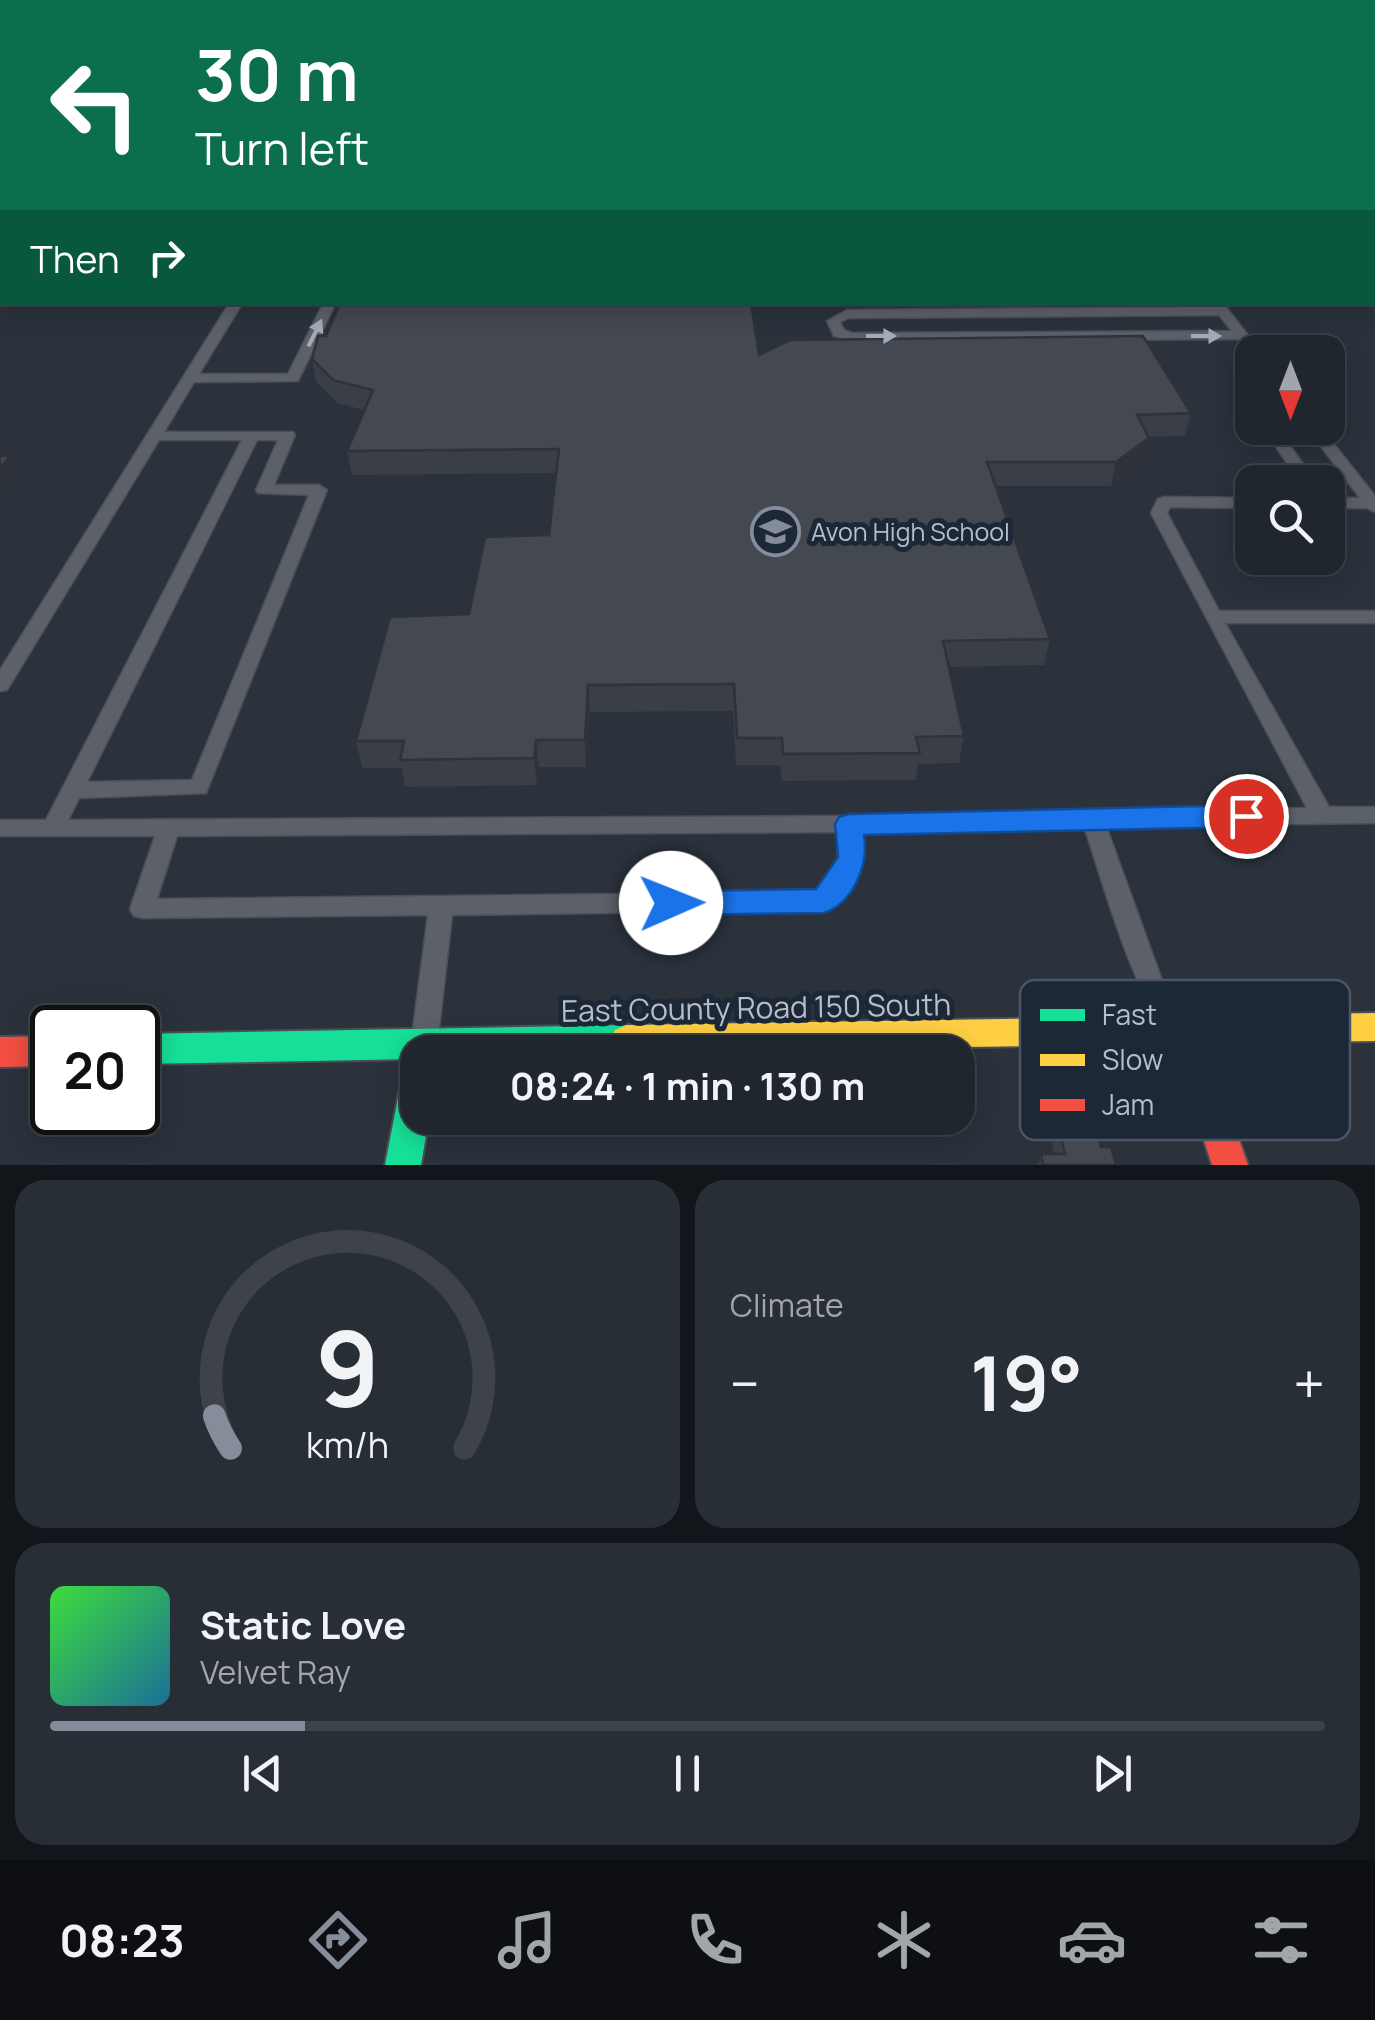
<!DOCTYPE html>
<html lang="en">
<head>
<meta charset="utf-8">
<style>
	body { margin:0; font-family:Manrope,sans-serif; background:#282e35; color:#f1f3f6; height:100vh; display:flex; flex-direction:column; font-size:38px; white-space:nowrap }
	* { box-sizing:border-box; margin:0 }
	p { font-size:32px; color:#a2a5aa }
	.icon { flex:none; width:55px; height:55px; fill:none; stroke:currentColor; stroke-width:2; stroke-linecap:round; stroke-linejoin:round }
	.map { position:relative; height:1165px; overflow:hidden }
	.panel { display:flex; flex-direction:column; gap:15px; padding:15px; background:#121519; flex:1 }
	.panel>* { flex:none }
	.top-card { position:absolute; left:0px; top:0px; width:1375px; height:305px; box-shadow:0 5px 25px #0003,0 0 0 2px #3d4349; background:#0b6e4f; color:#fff; overflow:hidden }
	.needle { width:65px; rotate:180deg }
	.controls { position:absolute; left:1235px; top:335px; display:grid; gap:20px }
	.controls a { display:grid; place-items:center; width:110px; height:110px; border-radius:20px; background:#20262d; box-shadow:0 5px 25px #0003,0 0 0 2px #3d4349; font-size:50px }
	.speed { position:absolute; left:30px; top:1005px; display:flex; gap:20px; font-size:50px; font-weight:700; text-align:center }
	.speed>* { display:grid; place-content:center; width:130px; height:130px; border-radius:50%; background:#20262d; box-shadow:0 5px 25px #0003,0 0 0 2px #3d4349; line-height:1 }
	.speed .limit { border:5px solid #111; border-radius:15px; background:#fff; color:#111 }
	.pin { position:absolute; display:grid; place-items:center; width:85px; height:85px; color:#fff; margin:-42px; border:5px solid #fff; border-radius:50%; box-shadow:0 2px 10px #0007 }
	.me { position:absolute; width:110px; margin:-55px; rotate:89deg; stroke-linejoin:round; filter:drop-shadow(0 0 8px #0008) }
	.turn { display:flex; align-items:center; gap:35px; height:210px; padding:0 30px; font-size:45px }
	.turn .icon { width:130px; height:130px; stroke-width:2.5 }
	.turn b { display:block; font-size:70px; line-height:85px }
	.then { display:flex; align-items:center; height:95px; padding:0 30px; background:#0003; gap:20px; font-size:38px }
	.big { font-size:75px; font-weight:700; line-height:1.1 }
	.panel .card { flex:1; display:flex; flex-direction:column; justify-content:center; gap:15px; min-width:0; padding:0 35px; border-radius:30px; background:#282e35 }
	.panel .dial { align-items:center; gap:0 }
	.dial svg { height:260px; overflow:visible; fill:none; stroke:#3d4349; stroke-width:7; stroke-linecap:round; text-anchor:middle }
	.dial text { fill:#f1f3f6; stroke:none }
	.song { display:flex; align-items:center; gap:30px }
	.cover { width:120px; height:120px; border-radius:15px; background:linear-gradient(135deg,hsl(120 70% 55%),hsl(200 70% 35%)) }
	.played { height:10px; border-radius:5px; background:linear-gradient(90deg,#858d9a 20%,#3d4349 20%) }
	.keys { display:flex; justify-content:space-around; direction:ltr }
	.heat { display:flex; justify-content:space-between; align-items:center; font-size:55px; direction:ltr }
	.panel .tiles { flex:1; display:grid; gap:15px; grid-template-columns:1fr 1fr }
	.card:last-child { grid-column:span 2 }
	.trip { position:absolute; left:400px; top:1035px; width:575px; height:100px; border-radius:30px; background:#20262d; box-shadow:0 5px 25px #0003,0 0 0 2px #3d4349; font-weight:700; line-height:100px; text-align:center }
	.tab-bar { display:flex; height:160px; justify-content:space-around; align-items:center; background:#0d0f12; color:#a2a5aa }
	.tab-bar .icon { width:70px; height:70px }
	.tab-bar .active { color:#858d9a }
	.tab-bar b { font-size:45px; color:#f1f3f6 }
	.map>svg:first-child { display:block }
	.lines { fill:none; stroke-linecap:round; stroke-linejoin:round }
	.lane-casing { stroke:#4a4e56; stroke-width:3 }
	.street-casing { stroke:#4a4e56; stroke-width:4 }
	.fast-casing { stroke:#4a4e56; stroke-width:4 }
	.slow-casing { stroke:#4a4e56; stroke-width:4 }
	.jam-casing { stroke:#4a4e56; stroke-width:4 }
	.lane { fill:#5c6169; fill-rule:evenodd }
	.street { fill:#5c6169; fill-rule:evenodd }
	.fast { fill:#16e098; fill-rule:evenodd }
	.slow { fill:#ffcf43; fill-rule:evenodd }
	.jam { fill:#f24e42; fill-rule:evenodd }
	.wall { fill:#3a3e46 }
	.shaded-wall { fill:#2f3239 }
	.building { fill:#434851; stroke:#2f3239; stroke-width:2.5 }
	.oneway { fill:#a4abb8 }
	.route { fill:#1a73e8; stroke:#114b97; stroke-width:2.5 }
	.labels { text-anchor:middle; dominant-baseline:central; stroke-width:10; stroke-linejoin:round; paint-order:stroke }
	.poi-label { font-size:25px; fill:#b6becc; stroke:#1d2837; text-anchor:start }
	.near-street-label { font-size:30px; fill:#b6becc; stroke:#1d2837 }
	.key { fill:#1d2837; stroke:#4b5564; stroke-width:2.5 }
	.key-label { font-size:28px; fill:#b6becc }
</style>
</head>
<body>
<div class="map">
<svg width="1375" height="1165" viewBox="0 0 1375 1165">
	<rect width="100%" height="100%" fill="#2b323c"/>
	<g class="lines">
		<defs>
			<g id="lane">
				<rect x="0" y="63" width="2" height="4"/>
				<path d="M230,302h13l-44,72h89l36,-72h12l-38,79 -104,1 -30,50h129l2,3 -21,50h45l8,5 -121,303 -127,5 -11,22 781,-4 458,-8 -156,-295 7,-14 6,-2 88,1v10l-82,-1 -3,6 52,98h156v12h-150l104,184h46v16l-269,3 57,157 27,38 -4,8c-7,2 -8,4 -15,1 -33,-17 -73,-164 -87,-204l-223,6c2,28 -7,68 -37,78l-372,5 -14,122 -4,8 -9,3 -9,-3 -4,-8 16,-122 -286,3 -8,-2 -4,-7 25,-73h-155v-16h46l196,-380h-83l-152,250 -7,1v-21zM257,440h21l-22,50 2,3 51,2 -117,285 -105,2zM839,832l-2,34 -19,26 -661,7 20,-63z"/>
				<path d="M1210,302h12l39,50 -11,3 -12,-16 -387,2 -17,-5 -7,-15 20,-11 366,-3zM1219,315l13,16 -380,2 -8,-3 -4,-8 9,-4z"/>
				<path d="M1263,428h14l39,54h-16z"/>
				<path d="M1307,428h14l54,68v16l-8,-4h-39v-10h32z"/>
			</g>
			<g id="street">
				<rect x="0" y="117" width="2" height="10"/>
				<path d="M2,251v15l-2,1v-15z"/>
			</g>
			<g id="fast">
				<path d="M627,1025l12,5 5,10 -5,10 -6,2h-215v7l-280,5v-30z"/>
				<path d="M418,1067v51h11l-8,47h-36l16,-83 5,-11z"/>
			</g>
			<path id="slow" d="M1375,1013v28l-754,11 -6,-2 -5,-10 5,-10 12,-5z"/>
			<g id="jam">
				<path d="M1184,1016l12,4 4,10 48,135h-36l-44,-135 4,-10z"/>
				<path d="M52,1036v30l-52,1v-30z"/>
			</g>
		</defs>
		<use href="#lane" class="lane-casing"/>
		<use href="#street" class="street-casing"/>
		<use href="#fast" class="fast-casing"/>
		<use href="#slow" class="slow-casing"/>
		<use href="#jam" class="jam-casing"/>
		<use href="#lane" class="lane"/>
		<use href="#street" class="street"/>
		<use href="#fast" class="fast"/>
		<use href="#slow" class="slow"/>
		<use href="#jam" class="jam"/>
	</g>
	<g class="wall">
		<path d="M341,302h450v4h-40l8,49 432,58 -6,23 -37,1 -5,24 -32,25h-116l55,153 -6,26 -95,2 15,69 -5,27 -41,1 -2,16 -134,1 -2,-16h-44l-3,-54 -143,1 -4,55h-47l-2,18 -132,2 -3,-19h-40l-6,-27 113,-127 80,-79 7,-62 -204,2 -5,-24 17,-41 -27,-7 -21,-22 -4,-22 14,-23z"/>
		<path d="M1056,1117l45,30 15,18h-78l3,-11h13l-4,-19z"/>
	</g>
	<g class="shaded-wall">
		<path d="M2,195v16l-2,2v-16z"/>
		<path d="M2,296v6h21l-23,12v-17z"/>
		<path d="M1149,438l-6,23 -32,25 5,-24z"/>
		<path d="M10,456l5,16 -15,21v-25z"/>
		<path d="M588,685l2,27 -4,55 -1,-27z"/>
		<path d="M536,740l3,27 -2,18 -3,-27z"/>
	</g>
	<g class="building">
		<path d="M2,162v33l-2,2v-33z"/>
		<path d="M2,276v20l-2,1v-19z"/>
		<path d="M341,302h410l8,53 31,-15 353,-4 48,77 -54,2 12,23 -33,24h-129l63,177 -107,2 21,95 -48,1 4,16 -137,1 -1,-16h-45l-3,-54 -146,1 -3,55h-49l-2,18 -134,2 4,-19h-48l34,-124 79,-3 16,-77 64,-2 10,-86 -212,2 26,-61 -40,-10 -21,-21 6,-23h8z"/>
		<path d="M0,456h10l-10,12z"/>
		<path d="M1093,1116l8,31h10l5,18h-73l-2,-11h24l-9,-37z"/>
	</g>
	<defs><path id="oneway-solid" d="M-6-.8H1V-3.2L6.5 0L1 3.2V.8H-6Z" transform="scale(2.5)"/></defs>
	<g class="oneway">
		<use href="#oneway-solid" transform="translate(315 333) rotate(-64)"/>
		<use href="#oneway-solid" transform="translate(881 336)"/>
		<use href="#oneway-solid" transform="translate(1206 336)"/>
	</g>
	<path class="route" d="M1246,805l9,4 5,7 -5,7 -9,4 -382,8c5,29 -10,68 -40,78l-153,2 -11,-3 -4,-9 4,-8 11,-4 145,-2 22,-32 -3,-33 4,-7 10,-3z"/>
	<defs>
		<symbol id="school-ring" viewBox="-11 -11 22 22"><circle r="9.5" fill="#1d2837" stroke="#858d9a" stroke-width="1.5"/><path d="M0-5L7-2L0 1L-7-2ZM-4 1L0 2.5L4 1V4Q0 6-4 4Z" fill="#858d9a"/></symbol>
	</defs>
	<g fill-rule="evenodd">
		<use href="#school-ring" x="748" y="504" width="55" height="55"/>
	</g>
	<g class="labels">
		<g class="poi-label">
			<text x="811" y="531">Avon High School</text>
		</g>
		<g class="near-street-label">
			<text transform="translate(756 1007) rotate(-1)">East County Road 150 South</text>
		</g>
	</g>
	<rect x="1020" y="980" width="330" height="160" rx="15" class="key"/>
	<rect x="1040" y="1009" width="45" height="12" fill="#16e098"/>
	<rect x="1040" y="1054" width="45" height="12" fill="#ffcf43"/>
	<rect x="1040" y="1099" width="45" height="12" fill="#f24e42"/>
	<g class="key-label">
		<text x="1102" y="1025">Fast</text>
		<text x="1102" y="1070">Slow</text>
		<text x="1102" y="1115">Jam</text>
	</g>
</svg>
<div class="controls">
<a><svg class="needle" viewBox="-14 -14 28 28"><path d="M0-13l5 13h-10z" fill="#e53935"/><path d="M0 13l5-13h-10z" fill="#a2a5aa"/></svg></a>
<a><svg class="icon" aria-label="search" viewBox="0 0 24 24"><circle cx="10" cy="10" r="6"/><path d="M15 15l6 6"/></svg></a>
</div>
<div class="speed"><div class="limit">20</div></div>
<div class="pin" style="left:1246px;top:816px;background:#d93025"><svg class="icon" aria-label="arrive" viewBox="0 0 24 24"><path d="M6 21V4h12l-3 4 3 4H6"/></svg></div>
<svg class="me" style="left:671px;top:903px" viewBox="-20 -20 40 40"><circle r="19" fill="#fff"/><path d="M0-13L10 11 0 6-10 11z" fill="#1a73e8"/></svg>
<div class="trip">08:24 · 1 min · 130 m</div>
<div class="top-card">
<div class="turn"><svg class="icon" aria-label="left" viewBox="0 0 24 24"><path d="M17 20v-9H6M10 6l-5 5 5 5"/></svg><div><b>30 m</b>Turn left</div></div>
<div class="then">Then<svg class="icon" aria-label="right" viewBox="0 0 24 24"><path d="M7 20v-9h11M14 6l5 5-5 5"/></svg></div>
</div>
</div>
<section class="panel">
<div class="tiles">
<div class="card dial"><svg viewBox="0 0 100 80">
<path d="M14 69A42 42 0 1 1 86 69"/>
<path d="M14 69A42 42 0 0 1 9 59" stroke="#858d9a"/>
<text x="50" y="56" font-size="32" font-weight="700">9</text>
<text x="50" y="72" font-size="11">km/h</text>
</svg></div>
<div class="card"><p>Climate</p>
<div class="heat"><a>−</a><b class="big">19°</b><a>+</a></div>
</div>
<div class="card">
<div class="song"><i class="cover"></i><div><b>Static Love</b><p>Velvet Ray</p></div></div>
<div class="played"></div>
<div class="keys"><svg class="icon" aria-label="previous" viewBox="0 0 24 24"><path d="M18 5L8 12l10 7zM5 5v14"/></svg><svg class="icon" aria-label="pause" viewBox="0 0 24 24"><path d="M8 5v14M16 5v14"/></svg><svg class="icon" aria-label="next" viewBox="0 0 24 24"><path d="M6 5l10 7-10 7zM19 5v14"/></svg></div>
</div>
</div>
</section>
<nav class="tab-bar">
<b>08:23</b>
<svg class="icon active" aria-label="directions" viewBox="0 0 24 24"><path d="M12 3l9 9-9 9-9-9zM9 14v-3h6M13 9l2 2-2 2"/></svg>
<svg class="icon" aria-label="music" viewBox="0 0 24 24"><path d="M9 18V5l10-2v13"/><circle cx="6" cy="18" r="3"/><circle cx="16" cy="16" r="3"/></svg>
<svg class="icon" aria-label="phone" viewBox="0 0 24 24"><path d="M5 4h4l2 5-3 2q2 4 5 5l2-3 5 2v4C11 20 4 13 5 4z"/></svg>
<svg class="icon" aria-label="climate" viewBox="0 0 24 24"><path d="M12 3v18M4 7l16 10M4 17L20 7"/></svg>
<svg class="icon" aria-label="car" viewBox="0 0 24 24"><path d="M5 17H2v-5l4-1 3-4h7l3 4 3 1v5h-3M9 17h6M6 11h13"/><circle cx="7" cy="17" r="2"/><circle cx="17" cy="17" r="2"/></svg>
<svg class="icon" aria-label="filters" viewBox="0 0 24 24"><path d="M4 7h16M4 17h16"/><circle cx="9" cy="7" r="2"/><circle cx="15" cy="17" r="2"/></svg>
</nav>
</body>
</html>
